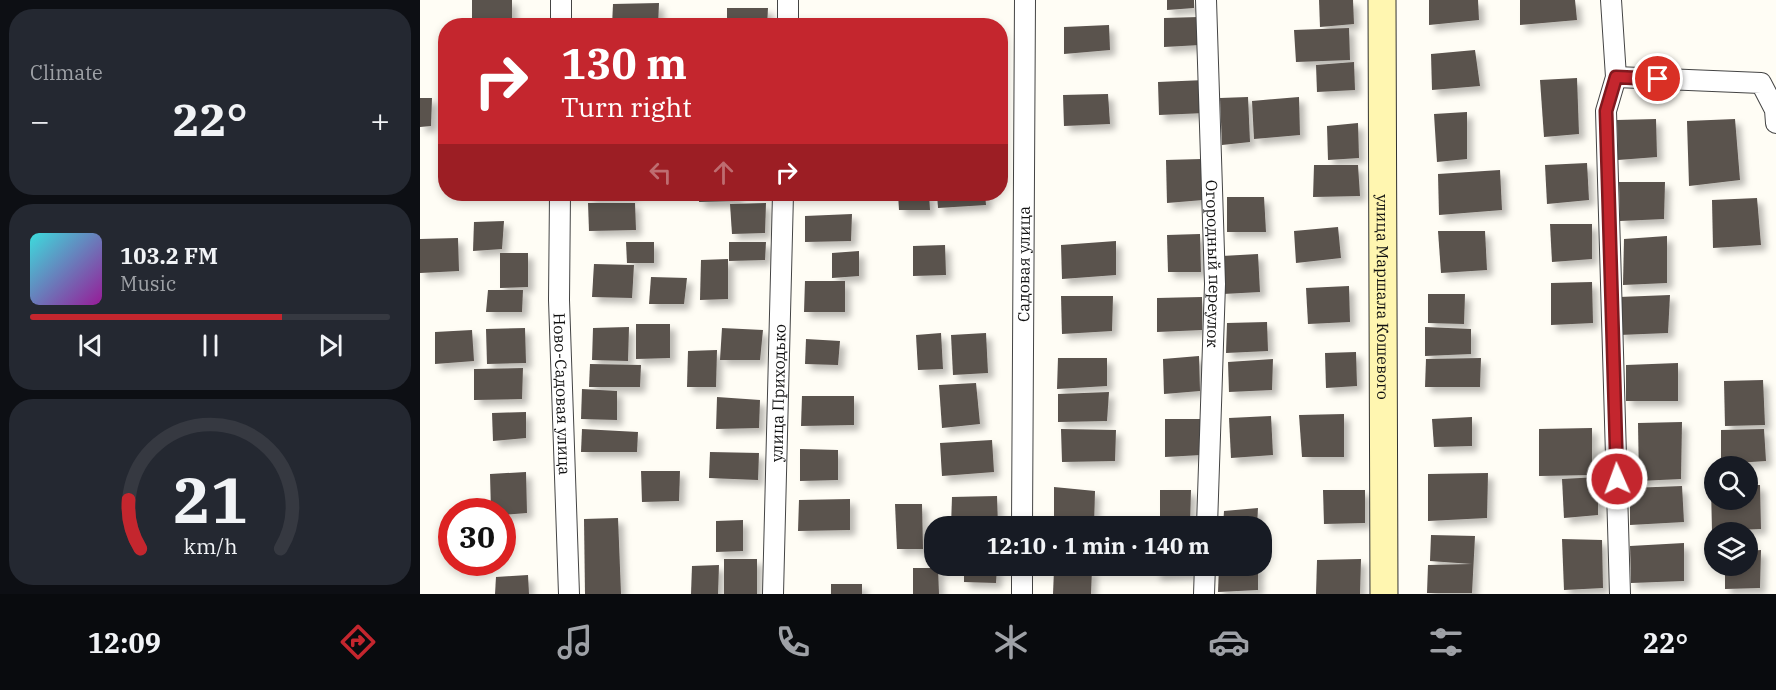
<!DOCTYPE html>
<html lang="en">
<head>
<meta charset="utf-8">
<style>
	body { margin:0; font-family:"IBM Plex Serif",serif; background:#242831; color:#f1f3f6; height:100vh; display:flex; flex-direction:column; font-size:22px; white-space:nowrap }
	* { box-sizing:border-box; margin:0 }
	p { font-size:20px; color:#9ea1a6 }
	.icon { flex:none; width:33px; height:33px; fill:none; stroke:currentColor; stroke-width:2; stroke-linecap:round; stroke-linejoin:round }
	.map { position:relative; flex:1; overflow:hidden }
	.sheet { display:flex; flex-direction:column; gap:9px; padding:9px; background:#0d0f14; width:420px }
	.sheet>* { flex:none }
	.guide { position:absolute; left:18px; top:18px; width:570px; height:183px; border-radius:24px; box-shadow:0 3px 9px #0003; background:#c4262e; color:#fff; overflow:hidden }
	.buttons { position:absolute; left:1284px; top:456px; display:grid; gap:12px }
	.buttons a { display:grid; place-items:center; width:54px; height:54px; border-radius:50%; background:#171b24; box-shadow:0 3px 9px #0003; font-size:30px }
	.speed { position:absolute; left:18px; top:498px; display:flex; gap:12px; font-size:30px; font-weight:700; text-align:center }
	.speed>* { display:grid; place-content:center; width:78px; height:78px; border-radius:50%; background:#171b24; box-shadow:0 3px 9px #0003; line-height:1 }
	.speed .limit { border:9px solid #d22; background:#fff; color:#111 }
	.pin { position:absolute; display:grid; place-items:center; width:51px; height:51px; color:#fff; margin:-26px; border:3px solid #fff; border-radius:50%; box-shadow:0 2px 6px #0007 }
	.me { position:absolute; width:66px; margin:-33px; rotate:358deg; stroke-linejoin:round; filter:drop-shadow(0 0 4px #0008) }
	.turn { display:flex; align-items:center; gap:21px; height:126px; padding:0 24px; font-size:27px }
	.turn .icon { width:78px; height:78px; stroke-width:2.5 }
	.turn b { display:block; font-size:42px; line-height:51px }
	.lanes { display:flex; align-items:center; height:57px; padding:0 24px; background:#0003; justify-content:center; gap:30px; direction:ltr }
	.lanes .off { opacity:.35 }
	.big { font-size:45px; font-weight:800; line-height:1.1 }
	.sheet .tile { flex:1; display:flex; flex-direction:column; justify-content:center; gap:9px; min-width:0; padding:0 21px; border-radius:24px; background:#242831 }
	.sheet .dial { align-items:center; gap:0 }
	.dial svg { height:156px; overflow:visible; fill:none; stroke:#363941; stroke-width:7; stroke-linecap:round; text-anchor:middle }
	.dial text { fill:#f1f3f6; stroke:none }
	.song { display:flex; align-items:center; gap:18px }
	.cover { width:72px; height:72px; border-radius:9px; background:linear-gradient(135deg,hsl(180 70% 55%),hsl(300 70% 35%)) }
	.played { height:6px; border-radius:3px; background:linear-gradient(90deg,#c4262e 70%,#363941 70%) }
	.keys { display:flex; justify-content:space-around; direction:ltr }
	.heat { display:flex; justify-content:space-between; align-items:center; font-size:33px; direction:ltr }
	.trip { position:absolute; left:504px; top:516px; width:348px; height:60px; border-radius:24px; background:#171b24; box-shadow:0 3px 9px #0003; font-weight:800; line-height:60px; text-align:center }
	.tab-bar { display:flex; height:96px; justify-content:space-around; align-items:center; background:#090b0e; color:#9ea1a6 }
	.tab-bar .icon { width:42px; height:42px }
	.tab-bar .active { color:#c4262e }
	.tab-bar b { font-size:27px; color:#f1f3f6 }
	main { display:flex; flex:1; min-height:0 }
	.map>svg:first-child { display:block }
	.building { fill:#5a524d; filter:url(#shadow) }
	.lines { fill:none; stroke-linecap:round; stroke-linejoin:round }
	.street-casing { stroke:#444; stroke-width:22 }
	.secondary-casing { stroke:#333; stroke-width:29 }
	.street { stroke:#fff; stroke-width:20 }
	.secondary { stroke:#fff6b0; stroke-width:27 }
	.route-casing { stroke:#7f191e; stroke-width:15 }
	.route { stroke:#c4262e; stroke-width:10 }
	.labels { text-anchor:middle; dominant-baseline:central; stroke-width:6; stroke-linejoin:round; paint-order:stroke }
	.street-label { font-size:16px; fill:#111; stroke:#fff }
</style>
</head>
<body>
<main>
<section class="sheet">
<div class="tile"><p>Climate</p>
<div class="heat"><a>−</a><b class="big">22°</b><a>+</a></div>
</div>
<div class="tile">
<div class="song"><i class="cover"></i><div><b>103.2 FM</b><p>Music</p></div></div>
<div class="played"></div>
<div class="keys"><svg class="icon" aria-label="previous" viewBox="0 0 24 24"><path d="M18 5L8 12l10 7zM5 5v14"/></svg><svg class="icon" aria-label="pause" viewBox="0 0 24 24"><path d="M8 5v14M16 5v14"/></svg><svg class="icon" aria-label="next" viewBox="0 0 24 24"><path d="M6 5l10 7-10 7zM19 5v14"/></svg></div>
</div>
<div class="tile dial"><svg viewBox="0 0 100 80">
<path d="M14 69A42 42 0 1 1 86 69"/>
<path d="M14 69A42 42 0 0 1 8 44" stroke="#c4262e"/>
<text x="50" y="56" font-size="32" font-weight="700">21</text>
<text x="50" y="72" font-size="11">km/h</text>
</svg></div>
</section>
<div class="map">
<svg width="1356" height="594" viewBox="0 0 1356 594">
	<defs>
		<filter id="shadow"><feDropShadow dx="5.5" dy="5.5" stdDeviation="3" flood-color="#0004"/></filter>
	</defs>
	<rect width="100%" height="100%" fill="#fffdf5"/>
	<g class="building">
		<path d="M52,0h40v24l-40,2z"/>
		<path d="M747,0h27v8l-27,2z"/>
		<path d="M899,0h34l1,24 -34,3z"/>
		<path d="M1009,0h49l1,20 -50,5z"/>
		<path d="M1100,0h55l2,20 -57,5z"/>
		<path d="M239,3l-1,23h-46l1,-22z"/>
		<path d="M307,8h41l-1,18h-40z"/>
		<path d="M779,17l1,28 -36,2v-29z"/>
		<path d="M689,25l1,25 -46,4v-27z"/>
		<path d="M929,28l1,32 -54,2 -2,-32z"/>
		<path d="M1055,50l5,36 -48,4 -1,-36z"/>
		<path d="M934,62l1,28 -38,2 -1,-27z"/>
		<path d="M1157,78l2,56 -35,3 -4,-57z"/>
		<path d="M785,80v33l-46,2 -1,-33z"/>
		<path d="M688,94l2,30 -46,2 -1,-31z"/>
		<path d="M828,97l2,45 -28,3 -2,-47z"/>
		<path d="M879,97l1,38 -46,4 -2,-38z"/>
		<path d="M0,98h12l-1,28 -11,1z"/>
		<path d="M1047,112v47l-30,3 -3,-48z"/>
		<path d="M1236,119l1,38 -39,3 -1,-40z"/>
		<path d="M1315,119l5,61 -51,6 -2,-65z"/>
		<path d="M938,123l1,35 -31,2 -1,-34z"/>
		<path d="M782,159l1,41 -36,3 -1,-43z"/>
		<path d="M1167,163l2,37 -42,4 -2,-39z"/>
		<path d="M894,165h44l2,31 -47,1z"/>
		<path d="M1080,170l2,40 -63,5 -1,-41z"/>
		<path d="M1199,182h46l-1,37 -44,2z"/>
		<path d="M169,194h43v3l-43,2z"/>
		<path d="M280,194h37v7l-38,1z"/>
		<path d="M478,194h31l1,16h-31z"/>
		<path d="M517,194h48l1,11 -48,3z"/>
		<path d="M807,197h37l2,35h-39z"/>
		<path d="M1337,198l4,47 -48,3 -1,-48z"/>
		<path d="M168,203h47l1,27 -47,1z"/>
		<path d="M346,203l-1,30 -33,1 -2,-30z"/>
		<path d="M432,214l-1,27 -46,1v-26z"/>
		<path d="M84,221l-2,28 -29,2 1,-29z"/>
		<path d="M1130,224h42v35l-40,3z"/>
		<path d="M918,227l3,31 -45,5 -2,-32z"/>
		<path d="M1018,231h47l2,39 -46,3z"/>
		<path d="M780,234l1,38h-33l-1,-37z"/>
		<path d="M1247,236v47l-44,2 1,-46z"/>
		<path d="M38,238l1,33 -39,2v-34z"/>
		<path d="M696,241v34l-54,4 -1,-34z"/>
		<path d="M206,242h28v21h-27z"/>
		<path d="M309,242h37l-1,18 -36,1z"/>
		<path d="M525,245l1,30 -33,1v-30z"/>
		<path d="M439,251v25l-27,2v-25z"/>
		<path d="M80,253h28v34l-28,1z"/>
		<path d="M838,254l2,38 -37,2 -1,-38z"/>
		<path d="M308,259v40l-28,1 1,-40z"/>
		<path d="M174,264l40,1 -2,33 -40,-1z"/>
		<path d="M231,277l36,1 -3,26h-35z"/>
		<path d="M385,281h40v31h-41z"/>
		<path d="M1172,282l1,41 -42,2v-42z"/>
		<path d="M929,286l1,36 -42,2 -2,-36z"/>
		<path d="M68,290h35l-1,22h-36z"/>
		<path d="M1008,294h37l-1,30 -36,-1z"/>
		<path d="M1250,295l-2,38 -49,2v-38z"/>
		<path d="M641,296h52l-1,35 -50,3z"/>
		<path d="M782,297v33l-45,2v-34z"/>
		<path d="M847,322l1,29 -42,2 1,-30z"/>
		<path d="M216,324h34v34l-34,1z"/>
		<path d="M209,327l-1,34 -36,-1 1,-32z"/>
		<path d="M1005,327l46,2v25l-46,2z"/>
		<path d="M105,328l1,35 -39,1 -1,-35z"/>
		<path d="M302,328l41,2 -3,30h-40z"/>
		<path d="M52,330l2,31 -39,3v-32z"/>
		<path d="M521,333l2,36 -25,1 -2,-35z"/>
		<path d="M566,333l2,40 -35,2 -2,-40z"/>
		<path d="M386,339l34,2 -2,24 -33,-1z"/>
		<path d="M297,350l-1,37h-29l1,-36z"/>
		<path d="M936,352l1,34 -31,2 -1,-35z"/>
		<path d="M779,356l1,35 -36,3 -1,-35z"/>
		<path d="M638,358h49v28l-50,3z"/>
		<path d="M1061,358l-1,29h-55l1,-28z"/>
		<path d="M853,359l-1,31 -43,2 -1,-30z"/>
		<path d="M1258,363v38h-52v-36z"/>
		<path d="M170,364l51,1 -1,22h-51z"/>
		<path d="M103,368l-1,31 -48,1v-31z"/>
		<path d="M1343,380l2,45 -40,1 -1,-45z"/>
		<path d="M556,383l4,41 -38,4 -3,-43z"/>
		<path d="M162,389l35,2v29l-36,-1z"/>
		<path d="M689,392l-2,29 -49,1v-28z"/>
		<path d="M382,396h52v29l-53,1z"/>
		<path d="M297,397l43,3 -1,28 -43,1z"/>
		<path d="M106,412v26l-33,3 -1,-28z"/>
		<path d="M924,414v43h-42l-3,-42z"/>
		<path d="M851,416l2,39 -42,3 -2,-40z"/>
		<path d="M1052,417v29l-38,1 -2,-28z"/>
		<path d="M745,419h35l1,36 -36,2z"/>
		<path d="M1262,422l-1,57 -42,2 -1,-58z"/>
		<path d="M1172,428v47l-53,1v-47z"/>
		<path d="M162,429l56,3 -1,20h-56z"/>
		<path d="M641,429l55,1 -1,31 -53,1z"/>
		<path d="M1344,429l2,32 -45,3v-34z"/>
		<path d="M572,440l2,32 -52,4 -2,-33z"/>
		<path d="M380,449l38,1v30l-38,1z"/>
		<path d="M290,452l49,1 -1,27 -49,-2z"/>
		<path d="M221,471h39l-1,30 -37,1z"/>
		<path d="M106,472l1,41 -25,2v-3h-11l-1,-38z"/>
		<path d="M1068,473l-1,45 -59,3v-47z"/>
		<path d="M1178,477v38l-34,3 -2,-39z"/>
		<path d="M1328,485h12l1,44 -49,2 -1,-44 3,-1v14h34z"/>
		<path d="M1262,486l2,36 -54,3v-37z"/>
		<path d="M634,487l41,4 -1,35h-40z"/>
		<path d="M740,490h31l-1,35 -30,1z"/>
		<path d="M903,490h42v33l-41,1z"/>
		<path d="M577,496l1,30h-47l1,-29z"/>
		<path d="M430,499v31l-52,1 1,-31z"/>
		<path d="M475,504h27l1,45h-26z"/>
		<path d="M838,508l-1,18h-34l1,-15z"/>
		<path d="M198,518l3,76h-36l-1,-75z"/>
		<path d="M323,520v31l-27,1v-31z"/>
		<path d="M1011,535l44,1 -3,57h-45l1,-28 44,-1 -42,-3z"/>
		<path d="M1142,539l40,1 1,48 -39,2z"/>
		<path d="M1264,543v38l-53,2 -1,-37z"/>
		<path d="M1341,550l-1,38 -35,1v-23h23v-15z"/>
		<rect x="304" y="559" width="33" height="35"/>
		<path d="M941,559l-1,35h-44l1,-34z"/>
		<path d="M299,565l-1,29h-27l1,-28z"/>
		<path d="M544,566h33l-1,17 -32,-1z"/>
		<path d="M735,566h37v7l-37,2z"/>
		<path d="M799,566h39v24l-40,2z"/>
		<path d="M493,568h25l1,26h-26z"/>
		<path d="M672,569l-1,25h-38l1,-24z"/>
		<path d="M108,575l1,19h-34l1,-17z"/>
		<rect x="411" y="584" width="31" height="10"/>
	</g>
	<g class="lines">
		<defs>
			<g id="street">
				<path id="s1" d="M786,0l9,284 -8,242"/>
				<path d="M1191,0l5,77 -10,34 14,483"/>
				<path d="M141,26v-26"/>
				<path d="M368,26v-26"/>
				<path d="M1196,77l145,6 14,27 1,13"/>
				<path id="s2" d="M140,194l-1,106 10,294"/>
				<path id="s3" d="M602,526l3,-526"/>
				<path id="s4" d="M353,594l10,-400"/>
				<path d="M602,594v-28"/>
				<path d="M784,594l1,-28"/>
			</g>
			<g id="secondary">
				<path id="s5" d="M962,0l2,594"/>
			</g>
		</defs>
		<use href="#street" class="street-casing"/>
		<use href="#secondary" class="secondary-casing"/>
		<use href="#street" class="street"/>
		<use href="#secondary" class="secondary"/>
	</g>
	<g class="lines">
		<defs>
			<path id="route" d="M1197,479l-11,-368 10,-34 42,2"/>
		</defs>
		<use href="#route" class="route-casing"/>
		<use href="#route" class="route"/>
	</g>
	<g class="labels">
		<g class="street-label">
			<text stroke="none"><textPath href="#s3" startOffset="262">Садовая улица</textPath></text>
			<text stroke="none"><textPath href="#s1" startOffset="264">Огородный переулок</textPath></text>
			<text stroke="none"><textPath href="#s5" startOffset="297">улица Маршала Кошевого</textPath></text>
			<text stroke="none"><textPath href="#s2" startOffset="200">Ново-Садовая улица</textPath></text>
			<text stroke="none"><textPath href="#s4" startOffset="201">улица Приходько</textPath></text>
		</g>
	</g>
</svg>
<div class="buttons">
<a><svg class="icon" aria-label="search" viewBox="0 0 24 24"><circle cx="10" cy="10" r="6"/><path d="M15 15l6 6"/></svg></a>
<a><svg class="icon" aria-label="layers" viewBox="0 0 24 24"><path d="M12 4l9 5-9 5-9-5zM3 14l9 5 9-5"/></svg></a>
</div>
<div class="speed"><div class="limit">30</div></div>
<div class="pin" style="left:1238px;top:79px;background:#d93025"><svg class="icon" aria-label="arrive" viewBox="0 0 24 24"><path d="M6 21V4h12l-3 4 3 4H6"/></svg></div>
<svg class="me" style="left:1197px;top:479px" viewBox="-20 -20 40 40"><circle r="17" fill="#c4262e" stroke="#fff" stroke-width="3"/><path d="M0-11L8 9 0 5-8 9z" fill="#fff"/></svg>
<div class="trip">12:10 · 1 min · 140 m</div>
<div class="guide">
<div class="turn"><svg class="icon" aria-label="right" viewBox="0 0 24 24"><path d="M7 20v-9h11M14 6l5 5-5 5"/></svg><div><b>130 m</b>Turn right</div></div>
<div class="lanes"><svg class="icon off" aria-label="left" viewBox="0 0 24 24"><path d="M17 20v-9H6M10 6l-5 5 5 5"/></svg><svg class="icon off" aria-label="ahead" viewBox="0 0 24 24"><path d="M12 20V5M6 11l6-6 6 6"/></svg><svg class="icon" aria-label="right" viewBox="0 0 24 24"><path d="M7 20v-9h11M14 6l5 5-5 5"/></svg></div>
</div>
</div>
</main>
<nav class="tab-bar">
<b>12:09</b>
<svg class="icon active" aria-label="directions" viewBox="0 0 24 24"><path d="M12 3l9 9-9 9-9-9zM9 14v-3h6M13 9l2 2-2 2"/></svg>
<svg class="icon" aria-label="music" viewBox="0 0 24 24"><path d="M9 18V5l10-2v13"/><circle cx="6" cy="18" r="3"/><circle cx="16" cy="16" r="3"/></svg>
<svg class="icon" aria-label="phone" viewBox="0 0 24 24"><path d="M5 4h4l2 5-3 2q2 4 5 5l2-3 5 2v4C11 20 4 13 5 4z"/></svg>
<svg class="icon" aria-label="climate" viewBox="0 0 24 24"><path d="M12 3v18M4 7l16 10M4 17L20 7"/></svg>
<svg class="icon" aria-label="car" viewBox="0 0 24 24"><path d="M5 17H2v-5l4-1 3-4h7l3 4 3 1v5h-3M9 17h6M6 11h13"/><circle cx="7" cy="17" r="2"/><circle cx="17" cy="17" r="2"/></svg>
<svg class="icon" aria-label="filters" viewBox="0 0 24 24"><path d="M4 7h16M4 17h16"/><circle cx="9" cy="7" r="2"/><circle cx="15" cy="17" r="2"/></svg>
<b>22°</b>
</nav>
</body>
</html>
